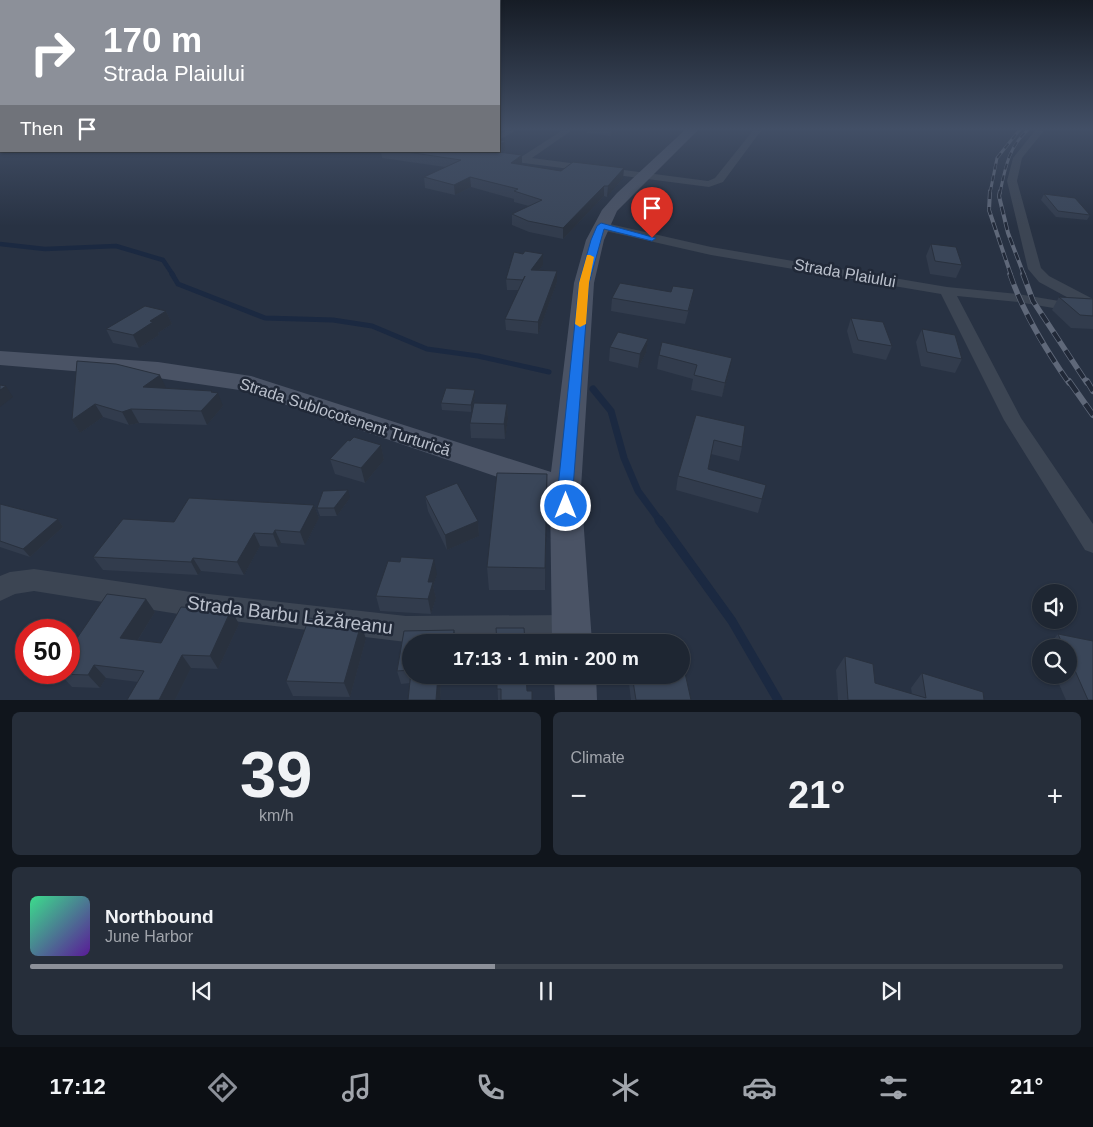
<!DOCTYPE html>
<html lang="en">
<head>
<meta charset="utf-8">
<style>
	body { margin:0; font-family:Helvetica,sans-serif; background:#262e3a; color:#f1f3f6; height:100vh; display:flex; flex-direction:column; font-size:19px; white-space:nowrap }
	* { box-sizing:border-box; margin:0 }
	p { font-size:16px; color:#a1a5ac }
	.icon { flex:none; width:28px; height:28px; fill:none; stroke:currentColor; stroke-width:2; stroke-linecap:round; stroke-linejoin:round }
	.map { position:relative; height:700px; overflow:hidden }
	.sheet { display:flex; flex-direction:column; gap:12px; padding:12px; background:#10151c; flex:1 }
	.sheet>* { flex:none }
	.guide { position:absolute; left:0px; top:0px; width:500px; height:152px; box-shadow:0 1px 4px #0004,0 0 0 1px #3c434d; background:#8c9099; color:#fff; overflow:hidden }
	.controls { position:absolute; left:1032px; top:584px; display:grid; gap:10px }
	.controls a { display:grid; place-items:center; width:45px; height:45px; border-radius:50%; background:#1e2632; box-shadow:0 1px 4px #0004,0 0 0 1px #3c434d; font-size:25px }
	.speed { position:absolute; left:15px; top:619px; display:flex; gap:10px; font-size:25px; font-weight:700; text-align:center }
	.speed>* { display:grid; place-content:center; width:65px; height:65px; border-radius:50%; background:#1e2632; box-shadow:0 1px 4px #0004,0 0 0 1px #3c434d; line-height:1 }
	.speed .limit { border:8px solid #d22; background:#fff; color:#111 }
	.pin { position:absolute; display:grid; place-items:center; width:42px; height:42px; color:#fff; margin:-51px -21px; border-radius:50% 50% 50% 0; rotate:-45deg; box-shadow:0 0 5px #0007 }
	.pin .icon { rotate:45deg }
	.me { position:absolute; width:55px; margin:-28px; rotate:0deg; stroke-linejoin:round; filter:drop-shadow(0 0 4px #0008) }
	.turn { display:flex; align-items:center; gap:18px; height:105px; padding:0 20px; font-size:22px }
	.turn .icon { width:65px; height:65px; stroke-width:2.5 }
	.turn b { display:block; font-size:35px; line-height:42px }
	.then { display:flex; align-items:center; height:48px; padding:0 20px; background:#0003; gap:10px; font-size:19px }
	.big { font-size:38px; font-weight:700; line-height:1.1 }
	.sheet .tile { flex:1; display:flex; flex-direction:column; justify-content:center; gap:8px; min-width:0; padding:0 18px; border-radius:8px; background:#262e3a }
	.sheet .dial { align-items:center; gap:0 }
	.dial b { font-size:65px; line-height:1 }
	.song { display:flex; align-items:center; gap:15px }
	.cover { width:60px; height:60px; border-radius:8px; background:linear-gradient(135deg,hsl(150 70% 55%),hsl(270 70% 35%)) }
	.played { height:5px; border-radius:2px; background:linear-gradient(90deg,#8c9099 45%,#3c434d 45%) }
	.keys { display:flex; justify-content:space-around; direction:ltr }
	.heat { display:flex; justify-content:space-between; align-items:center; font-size:28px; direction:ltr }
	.sheet .tiles { flex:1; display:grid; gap:12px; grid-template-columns:1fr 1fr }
	.tile:last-child { grid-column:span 2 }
	.trip { position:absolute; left:402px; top:634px; width:288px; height:50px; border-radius:25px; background:#1e2632; box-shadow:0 1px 4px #0004,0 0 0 1px #3c434d; font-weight:700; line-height:50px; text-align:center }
	.tab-bar { display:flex; height:80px; justify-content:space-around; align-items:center; background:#0c0f14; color:#a1a5ac }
	.tab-bar .icon { width:35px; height:35px }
	.tab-bar .on { color:#8c9099 }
	.tab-bar b { font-size:22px; color:#f1f3f6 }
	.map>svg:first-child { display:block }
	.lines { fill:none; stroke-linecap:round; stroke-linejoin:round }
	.stream-far3 { stroke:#1b2941; stroke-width:4.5 }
	.stream-far2 { stroke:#1b2941; stroke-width:5 }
	.stream-far1 { stroke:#1b2941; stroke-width:7 }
	.stream { stroke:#1b2941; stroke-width:9 }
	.street { fill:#3c4553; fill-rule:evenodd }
	.secondary { fill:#4a5365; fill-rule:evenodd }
	.rail-far3-casing { stroke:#5f6879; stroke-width:3 }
	.rail-far2-casing { stroke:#5f6879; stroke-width:4 }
	.rail-far1-casing { stroke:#5f6879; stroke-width:5.5 }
	.rail-casing { stroke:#5f6879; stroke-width:6 }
	.rail-far3 { stroke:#212938; stroke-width:2; stroke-dasharray:6; stroke-linecap:butt }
	.rail-far2 { stroke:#212938; stroke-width:2.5; stroke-dasharray:8; stroke-linecap:butt }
	.rail-far1 { stroke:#212938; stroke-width:4; stroke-dasharray:11; stroke-linecap:butt }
	.rail { stroke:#212938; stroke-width:4.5; stroke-dasharray:14; stroke-linecap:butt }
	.wall { fill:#323c4d }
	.shaded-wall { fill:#29313e }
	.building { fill:#3a4659; stroke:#29313e }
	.route { fill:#1a73e8; stroke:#114b97 }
	.slow { fill:#f59e0b }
	.labels { text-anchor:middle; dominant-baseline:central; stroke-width:5; stroke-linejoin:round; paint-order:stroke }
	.street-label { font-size:16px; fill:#bac0cc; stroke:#212938 }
	.near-street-label { font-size:19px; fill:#bac0cc; stroke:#212938 }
</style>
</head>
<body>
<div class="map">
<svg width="1093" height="700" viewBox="0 0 1093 700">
	<rect width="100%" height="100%" fill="#283243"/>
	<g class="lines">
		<path class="stream-far3" d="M0,244l45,5 71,-3 47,14 10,15"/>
		<path class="stream-far2" d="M172,274l6,10 87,34 68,2 39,6 55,23 51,7 71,16"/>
		<path class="stream-far1" d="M593,389l18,22 13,47 14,33 22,30"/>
		<path class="stream" d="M659,520l73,101 46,79"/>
		<g class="street">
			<path d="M510,128h10l-21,12v-5z"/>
			<path d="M566,128h9l-43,30 176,23 7,-3 40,-50h8l-40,54 -14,5 -209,-27 -5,-3 5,-3 21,3z"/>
			<path d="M1037,128h9l-24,30 -5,23 24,87 8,8 44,23v9l-28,2 -47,-8 -61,-6 64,122 72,106v29l-8,-3 -81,-130 -63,-126 -230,-39 -110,-25 -6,-4 6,-4 110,25 236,40 71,7 47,8 9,-1 -35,-19 -11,-13 -21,-88 6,-23z"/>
			<path d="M34,569l157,23 215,24 165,-1 9,4 4,9 -4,9 -9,4 -165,1 -215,-26 -157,-25 -19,3 -15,7v-25l10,-4z"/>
		</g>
		<g class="secondary">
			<path d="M687,128h13l-83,83 -13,29 -10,43 -13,205 11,154h-40l-2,-147 -304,-104 -88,-13 -158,-13v-14l158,11 93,14 300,96 23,-189 12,-43 16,-30 15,-17z"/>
			<path d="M554,675h42l1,25h-42z"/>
		</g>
		<defs>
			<g id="rail-far3">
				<path d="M990,193l7,-35 24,-30"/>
				<path d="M1000,193c5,-25 9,-48 30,-65"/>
			</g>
			<g id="rail-far2">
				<path d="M990,191l-1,19 22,65"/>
				<path d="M1000,191l-1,5 9,37 16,42"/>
			</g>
			<g id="rail-far1">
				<path d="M1010,274c13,39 36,76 59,109"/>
				<path d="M1023,274l10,27 54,82"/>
			</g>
			<g id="rail">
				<path d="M1069,381l24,34"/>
				<path d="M1087,381l6,10"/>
			</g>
		</defs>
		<use href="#rail-far3" class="rail-far3-casing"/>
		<use href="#rail-far2" class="rail-far2-casing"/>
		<use href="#rail-far1" class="rail-far1-casing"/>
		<use href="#rail" class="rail-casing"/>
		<use href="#rail-far3" class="rail-far3"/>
		<use href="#rail-far2" class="rail-far2"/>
		<use href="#rail-far1" class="rail-far1"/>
		<use href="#rail" class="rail"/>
	</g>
	<g class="wall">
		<path d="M587,128h34l-10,8 -24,-3z"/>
		<path d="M499,140l7,1v9l-4,3 -9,-2h6z"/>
		<path d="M380,151h110l32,14 39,6 63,-3 -1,10 -16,19 -3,-1 -41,43 -34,-7 -17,-7v-11l17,-8 -15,-4v-3l-43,-12 -16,8 -30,-7 -1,-11 21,-10 -63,-9 -1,-7z"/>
		<path d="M1044,194l46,21 -3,5 -31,-3 -15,-17z"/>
		<path d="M931,244l31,21 -6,13 -26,-4 -4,-18z"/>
		<path d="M543,265l-4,5 18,1v11l-19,52 -32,-4 -1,-11 14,-29h-12l-1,-11z"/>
		<path d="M1059,297l34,2v30l-22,-1 -19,-18z"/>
		<path d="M612,298l79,4 -6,22 -74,-13z"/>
		<path d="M166,311l6,13 -14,9 1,2 -20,13 -26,-5 -7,-14z"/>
		<path d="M851,318l41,28 -6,14 -33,-7 -6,-22z"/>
		<path d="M922,329l40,30 -7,14 -34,-7 -5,-24z"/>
		<path d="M648,339l-2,14 -8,15 -29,-7 1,-14z"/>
		<path d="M659,355l70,17 -7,25 -31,-7 2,-11 -36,-10z"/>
		<path d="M77,361l89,27h-1l47,3 11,15 -16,19 -68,-2 -10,2 -26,-8 -23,16 -8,-13z"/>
		<path d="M475,397l-4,15 -29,-2 -1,-7z"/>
		<path d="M507,404l1,15 -3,20 -34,-1 -1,-15z"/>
		<path d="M696,415l46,32 -3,14 -28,-7 -3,15 58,16 -8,28 -82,-23 2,-14z"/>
		<path d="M350,441l31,4 3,15 -19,23 -30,-9 -5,-15z"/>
		<path d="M547,474l-2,116h-56l-2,-23z"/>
		<path d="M425,496l53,25 1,15 -32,14 -19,-39z"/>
		<path d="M350,498l-13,18h-17l-3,-8z"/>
		<path d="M0,504l58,15 5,8 -33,30 -30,-10z"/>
		<path d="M314,505l5,13 -14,27 -24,-2 -3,4 -18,-1 -16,29 -43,-4 -3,4 -95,-5 -10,-13 81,-35z"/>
		<path d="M437,575l-4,11 3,12 -5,16 -51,-3 -4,-15z"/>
		<path d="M146,599l9,13 -17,28 23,3 70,-33 8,14 -21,45 -27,-1 -16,32h-48l11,-18 -32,-4 -6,10 -28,-1 -12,-13 9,-2v-22z"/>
		<path d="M454,630l2,12h-45v33h42v7h-12l-1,18h-32l2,-17 -9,1 -4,-13 7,-40z"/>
		<path d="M1058,634l35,7v59h-27l-11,-25h14v-27h-23z"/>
		<path d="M366,639l-16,58 -57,-1 -7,-15z"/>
		<path d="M845,656l30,27 37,11 -1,-6 11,-15 62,27h-146l-2,-30z"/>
		<path d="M497,675l30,16 5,9h-34z"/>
		<path d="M628,675h53l10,25h-60z"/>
	</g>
	<g class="shaded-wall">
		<path d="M611,128h10l-10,8z"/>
		<path d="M506,141v9l-4,3v-10z"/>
		<path d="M522,155v10l-11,-2z"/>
		<path d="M624,168l-1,10 -16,19 1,-11z"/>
		<path d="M470,177l1,10 -16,8 -1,-10z"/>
		<path d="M604,186v10l-41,43v-11z"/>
		<path d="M543,254v11l-12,15v-10z"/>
		<path d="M557,271v11l-19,52v-12z"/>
		<path d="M166,311l6,13 -14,9 1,2 -20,13 -6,-13 17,-14z"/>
		<path d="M648,339l-2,14 -8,15 2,-14z"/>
		<path d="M732,358l-3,14 -7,25 3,-14z"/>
		<path d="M160,375l6,13 -17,12 -6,-13z"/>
		<path d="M6,386l7,11 -13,10v-17z"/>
		<path d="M475,390v7l-4,15v-7z"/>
		<path d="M212,391l3,5 3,-3 5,13 -16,19 -6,-14z"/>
		<path d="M95,404l8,13 -23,16 -8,-13z"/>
		<path d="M507,404l1,15 -3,20 -1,-15z"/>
		<path d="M131,409l8,14 -10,2 -7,-13z"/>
		<path d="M381,445l3,15 -19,23 -4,-15z"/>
		<path d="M547,474v22l-2,94v-22z"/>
		<path d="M348,490l2,8 -13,18 -3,-8z"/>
		<path d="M314,505l5,13 -14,27 -5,-13z"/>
		<path d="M58,519l5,8 -33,30 -7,-8z"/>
		<path d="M478,521l1,15 -32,14 -2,-15z"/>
		<path d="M275,530l6,13 -3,4 -5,-13z"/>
		<path d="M254,533l6,13 -16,29 -7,-13z"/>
		<path d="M193,558l8,13 -3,4 -7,-13z"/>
		<path d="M434,559l3,16 -4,11 3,12 -5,16 -3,-15v-17z"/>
		<path d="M146,599l9,13 -24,39 -11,-13z"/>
		<path d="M231,610l8,14 -21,45 -8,-13z"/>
		<path d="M361,624l5,15 -16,58 -6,-14z"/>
		<path d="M454,630l2,12h-3z"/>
		<path d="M182,655l9,13 -16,32h-16z"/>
		<path d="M94,665l12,13 -6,10 -12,-13z"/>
		<path d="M438,675h2l1,7 -1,18h-4z"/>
	</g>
	<g class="building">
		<path d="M499,140l7,1 -4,2h-3z"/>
		<path d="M400,151h90l32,4 -11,8 50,8 12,-9 51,6 -16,18h-4l-41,42 -35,-7 -16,-7 30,-14 -28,-9 4,-2 -48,-12 -16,8 -30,-8 37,-17z"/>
		<path d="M1044,194l31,4 15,17 -32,-4z"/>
		<path d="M931,244l25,3 6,18 -27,-4z"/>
		<path d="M525,251l18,3 -12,16 26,1 -19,51 -33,-3 20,-43 -2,4 -17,-1 8,-27 9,2z"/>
		<path d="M620,283l51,9 2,-6 21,3 -6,22 -76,-13z"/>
		<path d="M1059,297l34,2v17l-13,-1z"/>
		<path d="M145,306l21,5 -16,10 3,1 -20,13 -27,-6z"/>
		<path d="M851,318l32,4 9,24 -34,-6z"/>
		<path d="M922,329l33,6 7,24 -35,-7z"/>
		<path d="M618,332l30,7 -8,15 -30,-7z"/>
		<path d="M662,342l70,16 -7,25 -31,-8 3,-10 -38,-10z"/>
		<path d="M77,361l39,3 44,11 -17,12 69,4 -1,1 7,1 -17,18 -70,-2 -9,3 -27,-8 -23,16z"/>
		<path d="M0,385l6,1 -6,4z"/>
		<path d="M446,388l29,2 -4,15 -30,-2z"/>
		<path d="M474,403l33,1 -3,20 -34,-1z"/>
		<path d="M696,415l49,11 -3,21 -28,-7 -6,29 58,16 -4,14 -84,-23z"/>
		<path d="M354,437l27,8 -20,23 -31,-9 18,-19 2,1z"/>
		<path d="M497,473l50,1 -2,94 -58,-1z"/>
		<path d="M457,483l21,38 -33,14 -20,-39z"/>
		<path d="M348,490l-14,18h-17l6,-17z"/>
		<path d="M189,498l125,7 -14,27 -25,-2 -2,4 -19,-1 -17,29 -44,-4 -2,4 -98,-5 30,-38 51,3z"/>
		<path d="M0,504l58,15 -35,30 -23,-8z"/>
		<path d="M401,557l33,2 -6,23h5l-5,17 -52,-3 12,-35 12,1z"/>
		<path d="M107,594l39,5 -26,39 41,5 20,-36 50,3 -21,46 -28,-1 -23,45h-32l17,-29 -50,-6 -6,10 -28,-1v-2h9v-11l2,-3h-2v-8z"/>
		<path d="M309,618l52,6 -17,59 -58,-2z"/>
		<path d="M496,628h28l1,14h-28z"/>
		<path d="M454,630l-1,12h-42v28l-14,1 7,-40z"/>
		<path d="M1058,634l35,7v59h-5l-19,-43v-9h-5z"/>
		<path d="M681,655l10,45h-55l-4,-25h49z"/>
		<path d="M845,656l28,8 2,19 51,15 -4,-25 61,19 1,8h-136z"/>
		<path d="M411,672v3h27l-2,25h-28z"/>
		<path d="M497,675h29l1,16h5v9h-31v-11h-4z"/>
	</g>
	<linearGradient id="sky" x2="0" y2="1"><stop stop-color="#161c25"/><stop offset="0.57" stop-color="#424f66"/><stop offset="1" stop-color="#424f66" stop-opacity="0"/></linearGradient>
	<rect width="1093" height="226" fill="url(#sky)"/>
	<path class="route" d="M601,223l55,15 -4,3 -48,-12 -15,54 -16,205v18l-2,4 -5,2 -6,-2 -2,-4v-18l21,-205 12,-43 6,-14z"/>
	<path class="slow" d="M587,255h3l4,2 -5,26 -3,41 -6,3 -5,-3 4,-41z"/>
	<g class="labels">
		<g class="street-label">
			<text transform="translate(845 273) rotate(10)">Strada Plaiului</text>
			<text transform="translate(345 417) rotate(18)">Strada Sublocotenent Turturică</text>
		</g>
		<g class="near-street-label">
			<text transform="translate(290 615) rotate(7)">Strada Barbu Lăzăreanu</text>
		</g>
	</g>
</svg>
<div class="controls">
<a><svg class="icon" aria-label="sound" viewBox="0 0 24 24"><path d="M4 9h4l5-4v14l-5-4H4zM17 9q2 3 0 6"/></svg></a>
<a><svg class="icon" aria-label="search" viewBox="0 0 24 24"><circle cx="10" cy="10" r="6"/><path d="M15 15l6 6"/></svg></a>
</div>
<div class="speed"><div class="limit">50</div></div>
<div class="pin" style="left:652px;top:238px;background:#d93025"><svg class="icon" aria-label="arrive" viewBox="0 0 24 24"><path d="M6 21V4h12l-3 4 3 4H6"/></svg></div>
<svg class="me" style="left:566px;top:506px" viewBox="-20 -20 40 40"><circle r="17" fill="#1a73e8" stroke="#fff" stroke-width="3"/><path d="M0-11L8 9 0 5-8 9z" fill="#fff"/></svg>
<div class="trip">17:13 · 1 min · 200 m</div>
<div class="guide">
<div class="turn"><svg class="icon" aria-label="right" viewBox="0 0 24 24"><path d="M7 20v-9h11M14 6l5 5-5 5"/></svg><div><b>170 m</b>Strada Plaiului</div></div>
<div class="then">Then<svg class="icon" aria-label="arrive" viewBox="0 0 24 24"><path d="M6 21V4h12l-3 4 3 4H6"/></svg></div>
</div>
</div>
<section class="sheet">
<div class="tiles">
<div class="tile dial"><b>39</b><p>km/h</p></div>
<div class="tile"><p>Climate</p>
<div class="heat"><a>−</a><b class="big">21°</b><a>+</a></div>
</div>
<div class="tile">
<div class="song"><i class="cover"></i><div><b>Northbound</b><p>June Harbor</p></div></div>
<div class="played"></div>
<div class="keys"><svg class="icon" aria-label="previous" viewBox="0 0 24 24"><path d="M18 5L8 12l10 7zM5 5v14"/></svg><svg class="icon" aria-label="pause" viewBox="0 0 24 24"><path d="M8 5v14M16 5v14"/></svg><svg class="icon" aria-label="next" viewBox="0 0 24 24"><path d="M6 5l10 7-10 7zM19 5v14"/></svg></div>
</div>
</div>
</section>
<nav class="tab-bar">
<b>17:12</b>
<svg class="icon on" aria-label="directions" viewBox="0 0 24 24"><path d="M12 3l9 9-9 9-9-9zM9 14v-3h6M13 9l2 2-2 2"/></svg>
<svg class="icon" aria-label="music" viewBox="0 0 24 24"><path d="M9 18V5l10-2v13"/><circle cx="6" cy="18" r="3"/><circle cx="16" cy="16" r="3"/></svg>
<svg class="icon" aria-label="phone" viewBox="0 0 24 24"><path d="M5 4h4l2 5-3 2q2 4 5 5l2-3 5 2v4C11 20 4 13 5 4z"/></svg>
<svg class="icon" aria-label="climate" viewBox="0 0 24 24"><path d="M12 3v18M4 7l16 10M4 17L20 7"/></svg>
<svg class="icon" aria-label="car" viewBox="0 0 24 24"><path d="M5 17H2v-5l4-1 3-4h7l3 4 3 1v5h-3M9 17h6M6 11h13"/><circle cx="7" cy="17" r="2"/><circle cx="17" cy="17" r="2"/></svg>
<svg class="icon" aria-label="filters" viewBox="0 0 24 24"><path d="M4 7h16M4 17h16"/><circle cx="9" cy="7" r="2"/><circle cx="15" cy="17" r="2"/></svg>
<b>21°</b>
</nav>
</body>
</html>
